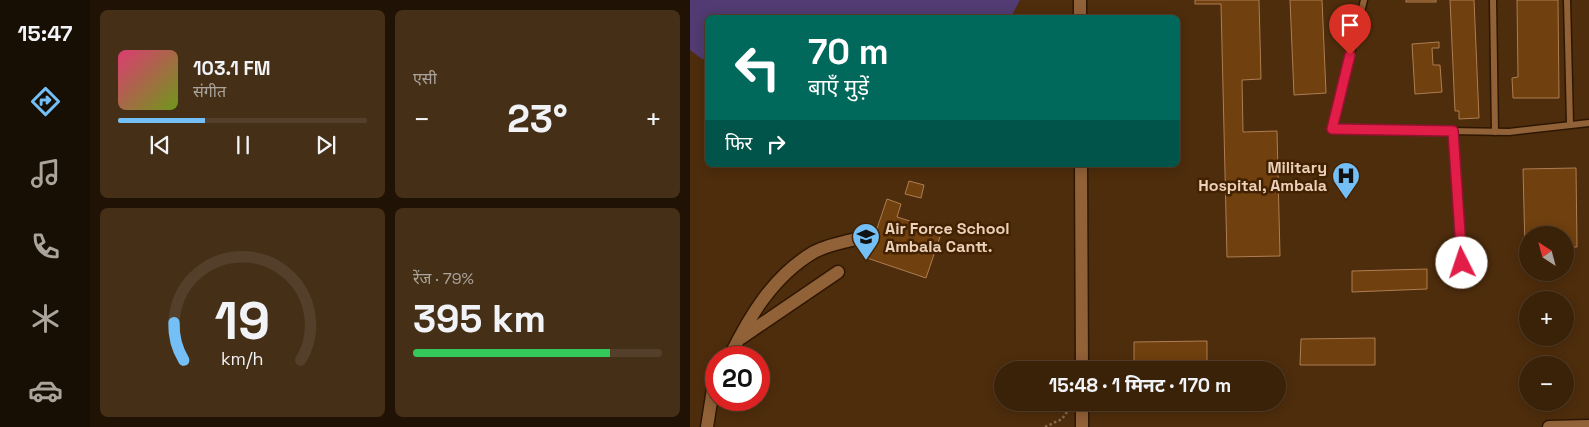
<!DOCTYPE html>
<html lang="hi">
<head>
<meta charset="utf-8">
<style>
	body { margin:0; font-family:"Space Grotesk","Noto Sans Devanagari",sans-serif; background:#452f17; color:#f1f3f6; height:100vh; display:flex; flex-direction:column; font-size:19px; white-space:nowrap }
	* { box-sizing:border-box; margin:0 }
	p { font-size:16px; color:#aba49c }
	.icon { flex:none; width:28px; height:28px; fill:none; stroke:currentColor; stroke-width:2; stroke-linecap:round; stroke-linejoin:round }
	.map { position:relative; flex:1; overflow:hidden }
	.side { display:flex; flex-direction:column; gap:10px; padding:10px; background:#201305; width:600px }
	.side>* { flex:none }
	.top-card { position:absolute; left:15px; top:15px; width:475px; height:152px; border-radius:8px; box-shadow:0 2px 12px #0003,0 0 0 1px #543f2a; background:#00695c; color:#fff; overflow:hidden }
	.needle { width:32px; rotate:324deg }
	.tools { position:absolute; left:829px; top:226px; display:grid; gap:10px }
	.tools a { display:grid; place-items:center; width:55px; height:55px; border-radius:50%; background:#3a2209; box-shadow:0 2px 12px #0003,0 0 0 1px #543f2a; font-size:25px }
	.speed { position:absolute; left:15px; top:346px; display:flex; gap:10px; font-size:25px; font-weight:700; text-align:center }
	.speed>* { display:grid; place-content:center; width:65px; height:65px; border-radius:50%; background:#3a2209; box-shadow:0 2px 12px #0003,0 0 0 1px #543f2a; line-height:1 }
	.speed .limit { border:8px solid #d22; background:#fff; color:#111 }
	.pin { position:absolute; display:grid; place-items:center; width:42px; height:42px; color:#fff; margin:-51px -21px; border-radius:50% 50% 50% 0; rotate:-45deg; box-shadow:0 0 5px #0007 }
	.pin .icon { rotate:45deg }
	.me { position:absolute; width:55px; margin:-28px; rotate:356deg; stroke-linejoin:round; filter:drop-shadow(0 0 4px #0008) }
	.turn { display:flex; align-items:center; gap:18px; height:105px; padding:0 20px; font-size:22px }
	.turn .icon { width:65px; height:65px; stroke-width:2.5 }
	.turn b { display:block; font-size:35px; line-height:42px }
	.then { display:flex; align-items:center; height:48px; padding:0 20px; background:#0003; gap:10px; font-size:19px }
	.big { font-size:38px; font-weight:700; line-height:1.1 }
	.side .tile { flex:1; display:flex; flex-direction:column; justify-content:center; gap:8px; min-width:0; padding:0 18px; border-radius:8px; background:#452f17 }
	.side .dial { align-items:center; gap:0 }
	.dial svg { height:130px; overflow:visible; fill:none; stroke:#543f2a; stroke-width:7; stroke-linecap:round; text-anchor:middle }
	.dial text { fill:#f1f3f6; stroke:none }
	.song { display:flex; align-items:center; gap:15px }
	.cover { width:60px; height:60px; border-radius:8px; background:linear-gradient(135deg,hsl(340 70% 55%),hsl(80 70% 35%)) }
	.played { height:5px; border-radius:2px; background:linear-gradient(90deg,#74c0f6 35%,#543f2a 35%) }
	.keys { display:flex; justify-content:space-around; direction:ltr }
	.heat { display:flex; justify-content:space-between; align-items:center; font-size:28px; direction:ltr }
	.charge { height:8px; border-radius:4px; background:linear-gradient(90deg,#34c759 79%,#543f2a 0) }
	.side .tiles { flex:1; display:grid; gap:10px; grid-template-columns:repeat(2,1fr) }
	.trip { position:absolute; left:304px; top:361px; width:292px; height:50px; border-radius:25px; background:#3a2209; box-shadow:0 2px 12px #0003,0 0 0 1px #543f2a; font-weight:700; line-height:50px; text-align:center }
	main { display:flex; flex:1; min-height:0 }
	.dock { display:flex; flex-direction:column; width:90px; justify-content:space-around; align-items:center; background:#170e04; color:#aba49c }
	.dock .icon { width:35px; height:35px }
	.dock .selected { color:#74c0f6 }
	.dock b { font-size:22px; color:#f1f3f6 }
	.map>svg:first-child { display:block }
	.green { fill:#513b72 }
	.building { fill:#70400f; stroke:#ae7d53 }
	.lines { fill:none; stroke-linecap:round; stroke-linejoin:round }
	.lane-casing { stroke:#2e1702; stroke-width:9 }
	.street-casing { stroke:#2e1702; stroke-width:15 }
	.secondary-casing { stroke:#2e1702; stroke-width:15 }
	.path { stroke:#88694c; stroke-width:2.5; stroke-dasharray:2.5 2.5; stroke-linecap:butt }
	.lane { stroke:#916138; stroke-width:6 }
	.street { stroke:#916138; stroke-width:12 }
	.secondary { stroke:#916138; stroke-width:12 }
	.route-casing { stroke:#92132f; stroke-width:12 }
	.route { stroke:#e11d48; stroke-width:9 }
	.labels { text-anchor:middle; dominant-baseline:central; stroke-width:5; stroke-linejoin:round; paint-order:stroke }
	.poi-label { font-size:16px; font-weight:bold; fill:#ebd0ba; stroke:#432201; text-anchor:end }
</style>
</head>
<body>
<main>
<nav class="dock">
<b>15:47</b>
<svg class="icon selected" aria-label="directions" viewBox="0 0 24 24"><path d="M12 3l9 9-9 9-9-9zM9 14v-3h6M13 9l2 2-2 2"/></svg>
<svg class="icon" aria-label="music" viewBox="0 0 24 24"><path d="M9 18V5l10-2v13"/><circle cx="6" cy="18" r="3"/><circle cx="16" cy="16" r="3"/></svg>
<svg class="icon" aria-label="phone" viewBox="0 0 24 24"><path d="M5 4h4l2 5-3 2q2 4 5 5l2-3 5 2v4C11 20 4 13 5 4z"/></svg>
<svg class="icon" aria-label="climate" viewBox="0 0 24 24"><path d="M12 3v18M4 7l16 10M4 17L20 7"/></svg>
<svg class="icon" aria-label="car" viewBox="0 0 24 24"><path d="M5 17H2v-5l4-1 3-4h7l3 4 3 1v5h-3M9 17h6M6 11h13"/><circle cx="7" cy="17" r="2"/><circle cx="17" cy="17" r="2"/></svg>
</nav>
<section class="side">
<div class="tiles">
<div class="tile">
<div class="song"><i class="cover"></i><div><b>103.1 FM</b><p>संगीत</p></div></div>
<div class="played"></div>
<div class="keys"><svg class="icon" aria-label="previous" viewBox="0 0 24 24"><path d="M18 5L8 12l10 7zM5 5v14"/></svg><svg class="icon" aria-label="pause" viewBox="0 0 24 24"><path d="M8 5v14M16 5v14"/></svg><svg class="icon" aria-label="next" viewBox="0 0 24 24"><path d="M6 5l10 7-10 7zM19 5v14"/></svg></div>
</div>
<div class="tile"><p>एसी</p>
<div class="heat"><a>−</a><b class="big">23°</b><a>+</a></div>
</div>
<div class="tile dial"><svg viewBox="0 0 100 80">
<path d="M14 69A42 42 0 1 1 86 69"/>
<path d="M14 69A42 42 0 0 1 8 46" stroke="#74c0f6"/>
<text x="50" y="56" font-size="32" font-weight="700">19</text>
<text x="50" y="72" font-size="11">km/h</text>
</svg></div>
<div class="tile"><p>रेंज · 79%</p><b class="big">395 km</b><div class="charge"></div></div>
</div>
</section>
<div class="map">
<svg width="899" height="427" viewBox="0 0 899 427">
	<rect width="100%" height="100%" fill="#4e2d0c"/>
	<path class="green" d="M0,0h330l-9,17 -303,1 -1,41h-5l-12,-9z"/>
	<g class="building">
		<path d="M505,0h64l2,79 -19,1 1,52 34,-1 3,125 -53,1 -6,-253h-26z"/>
		<path d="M600,0h32l4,93 -32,2z"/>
		<rect x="716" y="0" width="30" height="2"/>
		<path d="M760,0h24l5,118 -20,1v-8h-4z"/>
		<path d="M827,0h41l1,98h-46l-1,-20 6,-1z"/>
		<path d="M749,42v6h-7l1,17h7l2,27 -27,2 -3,-50z"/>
		<path d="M886,168l1,79h-12v-12h-37v13h-3l-2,-79z"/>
		<path d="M219,181l15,4 -3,13 -16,-4z"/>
		<path d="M197,199l14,5 -4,13 45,14 -16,47 -59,-20z"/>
		<path d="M737,269v20l-75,3v-21z"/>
		<path d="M685,338v27h-75l1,-26z"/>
		<path d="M517,341v23l-73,1v-23z"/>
	</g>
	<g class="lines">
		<defs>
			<g id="lane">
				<path d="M674,0l-32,129 177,3 80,-9"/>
				<path d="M803,0l2,132"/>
				<path d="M877,0l3,123"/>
				<path d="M763,131l10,151"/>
			</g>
			<g id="street">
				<path d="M390,0v18"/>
				<path d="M391,165l1,205"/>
				<path d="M51,338l97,-66"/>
				<path d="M39,358c20,-41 44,-82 85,-106 15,-8 35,-11 51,-15"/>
				<path d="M392,402v25"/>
				<path d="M17,427l6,-38 3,-7"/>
			</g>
			<path id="secondary" d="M859,427l40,-1"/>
		</defs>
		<use href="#lane" class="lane-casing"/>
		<use href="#street" class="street-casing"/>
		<use href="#secondary" class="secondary-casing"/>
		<path class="path" d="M355,427l17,-8 7,-10"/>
		<use href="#lane" class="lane"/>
		<use href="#street" class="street"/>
		<use href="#secondary" class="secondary"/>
	</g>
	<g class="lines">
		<defs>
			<path id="route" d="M660,55l-18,74 121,2 9,132"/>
		</defs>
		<use href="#route" class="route-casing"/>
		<use href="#route" class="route"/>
	</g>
	<defs>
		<symbol id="hospital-pin" viewBox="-11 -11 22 30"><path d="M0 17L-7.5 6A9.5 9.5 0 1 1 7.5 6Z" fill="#74c0f6" stroke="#432201"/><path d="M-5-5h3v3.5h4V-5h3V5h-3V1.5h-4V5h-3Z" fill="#111"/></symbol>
		<symbol id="school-pin" viewBox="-11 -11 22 30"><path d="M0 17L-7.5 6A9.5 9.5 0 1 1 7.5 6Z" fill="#74c0f6" stroke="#432201"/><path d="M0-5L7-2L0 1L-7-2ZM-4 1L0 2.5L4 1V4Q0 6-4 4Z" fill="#111"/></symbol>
	</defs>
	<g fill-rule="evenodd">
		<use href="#hospital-pin" x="640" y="160" width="32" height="43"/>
		<use href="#school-pin" x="160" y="221" width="32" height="43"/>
	</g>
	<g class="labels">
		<g class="poi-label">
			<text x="637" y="167">Military<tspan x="637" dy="18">Hospital, Ambala</tspan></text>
			<text x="195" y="228" text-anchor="start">Air Force School<tspan x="195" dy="18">Ambala Cantt.</tspan></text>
		</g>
	</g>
</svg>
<div class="tools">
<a><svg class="needle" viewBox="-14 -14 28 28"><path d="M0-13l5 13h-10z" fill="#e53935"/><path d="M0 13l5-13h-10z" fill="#aba49c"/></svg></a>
<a>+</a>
<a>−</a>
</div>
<div class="speed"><div class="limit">20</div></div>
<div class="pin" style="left:660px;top:55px;background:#d93025"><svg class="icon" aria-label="arrive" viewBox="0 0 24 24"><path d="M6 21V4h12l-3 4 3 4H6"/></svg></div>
<svg class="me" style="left:772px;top:263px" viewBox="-20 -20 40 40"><circle r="19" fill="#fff"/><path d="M0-13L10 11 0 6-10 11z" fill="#e11d48"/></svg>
<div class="trip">15:48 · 1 मिनट · 170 m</div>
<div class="top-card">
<div class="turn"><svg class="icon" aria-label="left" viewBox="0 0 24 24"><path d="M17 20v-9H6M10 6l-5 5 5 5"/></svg><div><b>70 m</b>बाएँ मुड़ें</div></div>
<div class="then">फिर<svg class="icon" aria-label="right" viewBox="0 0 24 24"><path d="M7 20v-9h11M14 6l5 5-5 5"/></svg></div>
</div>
</div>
</main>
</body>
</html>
